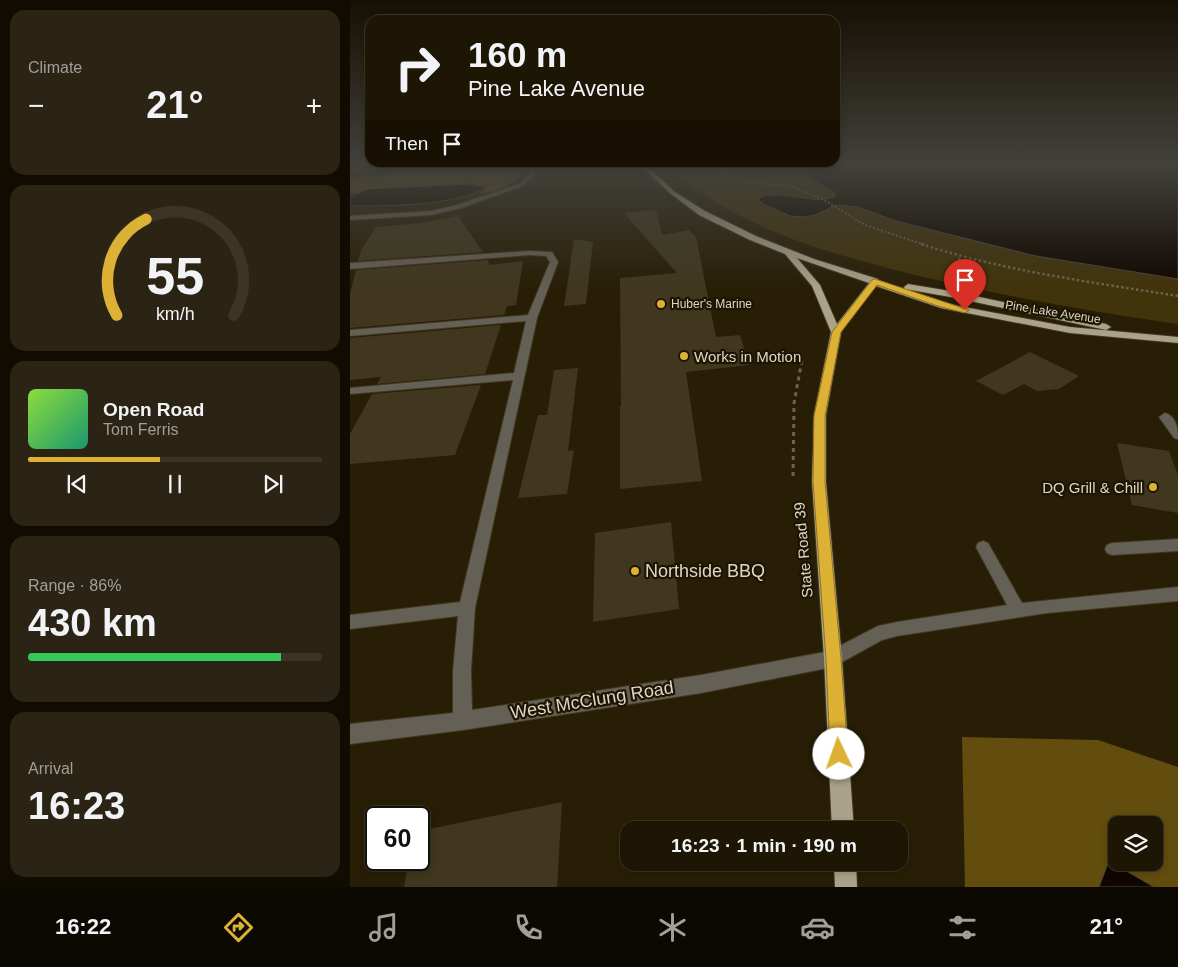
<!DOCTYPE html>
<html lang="en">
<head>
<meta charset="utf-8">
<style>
	body { margin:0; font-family:Arial,sans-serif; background:#2b2313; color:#f1f3f6; height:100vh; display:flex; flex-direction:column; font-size:19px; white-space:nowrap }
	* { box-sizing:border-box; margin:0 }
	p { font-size:16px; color:#a19f9a }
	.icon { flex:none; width:28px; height:28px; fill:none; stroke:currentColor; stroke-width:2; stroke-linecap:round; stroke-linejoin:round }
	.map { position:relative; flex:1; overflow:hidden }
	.side { display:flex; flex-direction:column; gap:10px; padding:10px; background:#100c02; width:350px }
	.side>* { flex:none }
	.top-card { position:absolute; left:15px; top:15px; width:475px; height:152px; border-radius:15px; box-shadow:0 2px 8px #0003,0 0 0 1px #3c3526; background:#1e1604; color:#f1f3f6; overflow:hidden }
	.buttons { position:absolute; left:758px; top:816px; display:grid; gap:10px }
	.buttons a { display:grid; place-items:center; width:55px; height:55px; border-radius:10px; background:#1e1604; box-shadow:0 2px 8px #0003,0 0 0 1px #3c3526; font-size:25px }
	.speed { position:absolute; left:15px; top:806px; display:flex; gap:10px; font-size:25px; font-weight:700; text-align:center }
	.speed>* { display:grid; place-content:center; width:65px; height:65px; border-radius:50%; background:#1e1604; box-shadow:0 2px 8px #0003,0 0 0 1px #3c3526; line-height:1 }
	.speed .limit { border:2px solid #111; border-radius:8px; background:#fff; color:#111 }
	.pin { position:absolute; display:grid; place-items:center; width:42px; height:42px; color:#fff; margin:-51px -21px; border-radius:50% 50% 50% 0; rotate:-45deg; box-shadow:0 0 5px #0007 }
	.pin .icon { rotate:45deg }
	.me { position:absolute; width:55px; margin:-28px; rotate:357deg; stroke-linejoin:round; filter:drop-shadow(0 0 4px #0008) }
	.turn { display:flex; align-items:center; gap:18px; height:105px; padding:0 20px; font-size:22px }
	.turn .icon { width:65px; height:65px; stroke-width:2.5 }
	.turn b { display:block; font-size:35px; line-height:42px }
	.then { display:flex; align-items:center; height:48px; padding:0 20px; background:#0003; gap:10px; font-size:19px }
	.big { font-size:38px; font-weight:700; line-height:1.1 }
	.side .card { flex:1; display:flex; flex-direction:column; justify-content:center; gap:8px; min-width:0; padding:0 18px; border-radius:15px; background:#2b2313 }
	.side .dial { align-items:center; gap:0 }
	.dial svg { height:130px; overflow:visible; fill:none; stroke:#3c3526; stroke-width:7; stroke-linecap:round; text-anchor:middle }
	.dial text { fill:#f1f3f6; stroke:none }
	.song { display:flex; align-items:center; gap:15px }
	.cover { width:60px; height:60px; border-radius:8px; background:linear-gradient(135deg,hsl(90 70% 55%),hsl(160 70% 35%)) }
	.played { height:5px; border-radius:2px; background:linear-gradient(90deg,#ddb133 45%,#3c3526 45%) }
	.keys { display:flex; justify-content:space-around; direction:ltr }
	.heat { display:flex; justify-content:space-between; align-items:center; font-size:28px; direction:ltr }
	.charge { height:8px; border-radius:4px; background:linear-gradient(90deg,#34c759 86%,#3c3526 0) }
	.trip { position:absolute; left:270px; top:821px; width:288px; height:50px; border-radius:15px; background:#1e1604; box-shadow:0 2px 8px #0003,0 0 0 1px #3c3526; font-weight:700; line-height:50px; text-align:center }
	.dock { display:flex; height:80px; justify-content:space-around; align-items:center; background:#0c0902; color:#a19f9a }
	.dock .icon { width:35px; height:35px }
	.dock .selected { color:#ddb133 }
	.dock b { font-size:22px; color:#f1f3f6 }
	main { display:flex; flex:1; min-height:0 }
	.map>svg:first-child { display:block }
	.green { fill:#41330a }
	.forest { fill:#624d0f; fill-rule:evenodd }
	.water { fill:#100600; stroke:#4e453c }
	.building { fill:#40371e }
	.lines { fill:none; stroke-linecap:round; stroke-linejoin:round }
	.minor-casing { stroke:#413821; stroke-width:2 }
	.major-casing { stroke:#413821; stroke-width:2 }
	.path-far2 { stroke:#6c644f; stroke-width:2; stroke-dasharray:2 2; stroke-linecap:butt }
	.path-far1 { stroke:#6c644f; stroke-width:2.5; stroke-dasharray:2.5 2.5; stroke-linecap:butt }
	.path { stroke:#6c644f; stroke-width:3; stroke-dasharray:4 4; stroke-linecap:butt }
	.minor { fill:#656055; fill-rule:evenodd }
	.major { fill:#aba28a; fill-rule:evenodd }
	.route { fill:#ddb133; stroke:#907321 }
	.poi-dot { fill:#ddb133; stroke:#1e1500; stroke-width:2 }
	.labels { text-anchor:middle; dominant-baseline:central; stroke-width:4.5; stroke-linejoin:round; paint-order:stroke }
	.far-poi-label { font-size:12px; fill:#ddd7c9; stroke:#1e1500; text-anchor:start }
	.far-street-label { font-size:12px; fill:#ddd7c9; stroke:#1e1500 }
	.poi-label { font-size:15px; fill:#ddd7c9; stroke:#1e1500; text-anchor:start }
	.street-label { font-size:15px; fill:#ddd7c9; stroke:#1e1500 }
	.near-poi-label { font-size:18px; fill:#ddd7c9; stroke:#1e1500; text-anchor:start }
	.near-street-label { font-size:18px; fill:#ddd7c9; stroke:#1e1500 }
</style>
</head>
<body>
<main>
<section class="side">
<div class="card"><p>Climate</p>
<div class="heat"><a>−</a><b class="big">21°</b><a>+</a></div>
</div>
<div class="card dial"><svg viewBox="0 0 100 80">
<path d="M14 69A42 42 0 1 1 86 69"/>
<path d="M14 69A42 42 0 0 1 32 10" stroke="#ddb133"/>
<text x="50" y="56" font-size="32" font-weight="700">55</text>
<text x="50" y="72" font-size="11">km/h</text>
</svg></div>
<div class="card">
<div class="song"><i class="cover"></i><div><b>Open Road</b><p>Tom Ferris</p></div></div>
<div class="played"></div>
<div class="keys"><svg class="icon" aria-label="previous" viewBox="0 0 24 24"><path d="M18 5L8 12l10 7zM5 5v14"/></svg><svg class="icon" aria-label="pause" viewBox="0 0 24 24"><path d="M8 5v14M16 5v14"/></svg><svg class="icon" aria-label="next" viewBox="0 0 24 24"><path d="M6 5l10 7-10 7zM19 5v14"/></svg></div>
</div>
<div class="card"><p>Range · 86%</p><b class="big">430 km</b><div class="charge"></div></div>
<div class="card"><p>Arrival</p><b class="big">16:23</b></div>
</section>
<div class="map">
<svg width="828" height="887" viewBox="0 0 828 887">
	<rect width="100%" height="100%" fill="#281e06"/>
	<path class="green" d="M320,166h120l71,42 35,13 140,35 142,23v45c-97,-14 -193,-31 -287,-55 -75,-20 -165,-46 -221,-103z"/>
	<g class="forest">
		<path d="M78,166h95l1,7c-13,12 -28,20 -45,20l7,-5 -119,1 -7,4h-10v-16l33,-1 28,-8z"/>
		<path d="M612,737l136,3 80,27v120h-24l-45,-26 -10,26h-134zM766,825h38v37h-38z"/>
	</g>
	<g class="water">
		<path d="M440,166h388v113l-142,-23 -140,-35 -38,-14 -22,-2 -21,10 -11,2 -14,-1 -29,-13 -3,-5c26,-10 50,7 76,-1l1,-4z"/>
		<path d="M118,184l18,3c-26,19 -103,19 -136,19v-9l17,-8z"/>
		<path d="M759,861l45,26h-55z"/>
	</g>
	<g class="building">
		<path d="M306,210l6,25 27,-5 7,7 20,100 24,-2 9,30 -63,7 16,109 -82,8v-83h1l-1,-128 57,-5 -53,-60z"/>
		<path d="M108,216l25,36 -125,9 3,-11 15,-23 44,-4z"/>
		<path d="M224,239l19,3 -7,62 -22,2z"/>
		<path d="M138,260l1,5 34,-4 -7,44 -9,1 -3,9 -154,13v-35l6,-23z"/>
		<path d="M151,325l-16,49 -108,10 4,-7 -31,3v-42z"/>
		<path d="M680,352l49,24 -20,13 -22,2 -13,-7 -21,11 -27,-14z"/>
		<path d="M228,368l-10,83 6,-1 -7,44 -49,4 20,-83h9l7,-45z"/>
		<path d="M131,385l-26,70 -105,9v-30l22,-40z"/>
		<path d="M767,443l52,8 9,24v38l-46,-8z"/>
		<path d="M321,522l8,87 -86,13 2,-89z"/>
		<path d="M212,802l-5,85h-153l5,-27h10v-29z"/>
	</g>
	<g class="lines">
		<defs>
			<g id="minor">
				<path d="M181,166h6l-2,9 -12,11 -62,22 -30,7 -81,5v-4l81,-5 26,-6 62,-21 10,-10z"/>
				<path d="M179,251l23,1 6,10 -21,56 -62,290 -4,63 1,39 229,-35 129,-24 48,-25 19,-4 110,-17 -31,-58 2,-4 5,-2 5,2 34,60 156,-16v14l-131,12 -150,23 -15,4 -49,27 -132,26 -238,37 -113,14v-20l103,-11v-42l5,-55 -108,13v-14l110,-13 53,-222 -163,14v-6l164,-15 12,-52 -176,15v-6l178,-15 22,-53 -4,-6 -17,-1 -179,14v-6z"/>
				<path d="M815,413c12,4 13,16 13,26l-4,-1 -15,-21z"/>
				<path d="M828,539v12l-66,4 -5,-2 -2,-4 2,-4 5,-2z"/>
			</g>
			<g id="major">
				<path d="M291,166h6l28,26 30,19 51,25 58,23 64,20 1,2 64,22 127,24 108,10v6l-108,-10 -129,-25 -65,-22 -35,46 -15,83v67l16,177 12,171h-22l-8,-171 -12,-177 2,-67 17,-83 -19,-46 -27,-32 -35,-14 -51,-25 -28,-21zM447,258l72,25 -32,41 -17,-39z"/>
				<path d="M558,284l48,8 150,32 5,3 -5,3 -150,-32 -51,-9 -1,-2z"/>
				<path d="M484,862h22l1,25h-22z"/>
			</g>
		</defs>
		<use href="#minor" class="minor-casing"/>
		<use href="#major" class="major-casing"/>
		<g class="path-far2">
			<path d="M367,166l18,15 55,5 32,13 43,26 60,20"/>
			<path d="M343,167l7,-1"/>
			<path d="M370,167l13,-1"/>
		</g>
		<g class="path-far1">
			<path d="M571,244c83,27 170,38 257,52"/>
			<path d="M595,275l16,-18"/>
		</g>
		<path class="path" d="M443,476l1,-73 8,-43"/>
		<use href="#minor" class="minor"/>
		<use href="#major" class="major"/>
	</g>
	<linearGradient id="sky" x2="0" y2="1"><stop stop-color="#161003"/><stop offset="0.57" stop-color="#42413b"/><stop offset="1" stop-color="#42413b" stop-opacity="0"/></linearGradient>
	<rect width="828" height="290" fill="url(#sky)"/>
	<path class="route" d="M525,279l94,31 -4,3 -27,-7 -61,-21 -36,47 -16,84v66l16,177 7,95 -3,6 -6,3 -7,-3 -2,-6 -4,-95 -13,-177 1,-66 18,-84 40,-52z"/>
	<g class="poi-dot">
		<circle cx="311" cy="304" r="5"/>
		<circle cx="334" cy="356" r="5"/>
		<circle cx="803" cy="487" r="5"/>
		<circle cx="285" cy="571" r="5"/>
	</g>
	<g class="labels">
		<g class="far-poi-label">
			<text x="321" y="304">Huber's Marine</text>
		</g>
		<g class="far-street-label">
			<text transform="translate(703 312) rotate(9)">Pine Lake Avenue</text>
		</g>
		<g class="poi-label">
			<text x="344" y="356">Works in Motion</text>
			<text x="793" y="487" text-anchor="end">DQ Grill &amp; Chill</text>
		</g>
		<g class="street-label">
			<text transform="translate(453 550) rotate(-95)">State Road 39</text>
		</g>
		<g class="near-poi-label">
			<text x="295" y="571">Northside BBQ</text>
		</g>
		<g class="near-street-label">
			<text transform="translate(242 700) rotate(-9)">West McClung Road</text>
		</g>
	</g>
</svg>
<div class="buttons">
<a><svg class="icon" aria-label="layers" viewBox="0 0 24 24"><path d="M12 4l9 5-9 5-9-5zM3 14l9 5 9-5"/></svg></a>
</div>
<div class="speed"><div class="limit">60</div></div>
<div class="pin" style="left:615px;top:310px;background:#d93025"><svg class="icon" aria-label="arrive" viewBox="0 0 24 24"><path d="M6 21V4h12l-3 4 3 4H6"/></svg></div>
<svg class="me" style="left:489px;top:754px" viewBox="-20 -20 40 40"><circle r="19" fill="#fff"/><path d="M0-13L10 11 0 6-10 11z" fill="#ddb133"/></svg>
<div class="trip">16:23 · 1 min · 190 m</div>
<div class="top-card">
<div class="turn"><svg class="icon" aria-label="right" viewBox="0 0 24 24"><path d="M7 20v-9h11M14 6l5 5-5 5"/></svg><div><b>160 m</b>Pine Lake Avenue</div></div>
<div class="then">Then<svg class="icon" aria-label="arrive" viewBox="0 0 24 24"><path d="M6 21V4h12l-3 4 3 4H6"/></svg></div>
</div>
</div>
</main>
<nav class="dock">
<b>16:22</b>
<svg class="icon selected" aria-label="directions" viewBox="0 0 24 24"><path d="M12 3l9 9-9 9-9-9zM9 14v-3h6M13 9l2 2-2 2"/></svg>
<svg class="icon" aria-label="music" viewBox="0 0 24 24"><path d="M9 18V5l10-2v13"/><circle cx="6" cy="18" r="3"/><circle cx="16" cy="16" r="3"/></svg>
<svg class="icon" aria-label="phone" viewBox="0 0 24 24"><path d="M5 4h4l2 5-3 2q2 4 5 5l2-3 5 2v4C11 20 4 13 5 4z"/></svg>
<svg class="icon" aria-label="climate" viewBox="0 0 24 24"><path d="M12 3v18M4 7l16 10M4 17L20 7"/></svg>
<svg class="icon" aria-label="car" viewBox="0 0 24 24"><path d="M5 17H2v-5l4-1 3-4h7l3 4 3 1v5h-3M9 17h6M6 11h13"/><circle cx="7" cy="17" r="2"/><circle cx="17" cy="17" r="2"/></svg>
<svg class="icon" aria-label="filters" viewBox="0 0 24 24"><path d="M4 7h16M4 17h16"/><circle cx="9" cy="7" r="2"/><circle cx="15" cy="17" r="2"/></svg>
<b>21°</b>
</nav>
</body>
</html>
